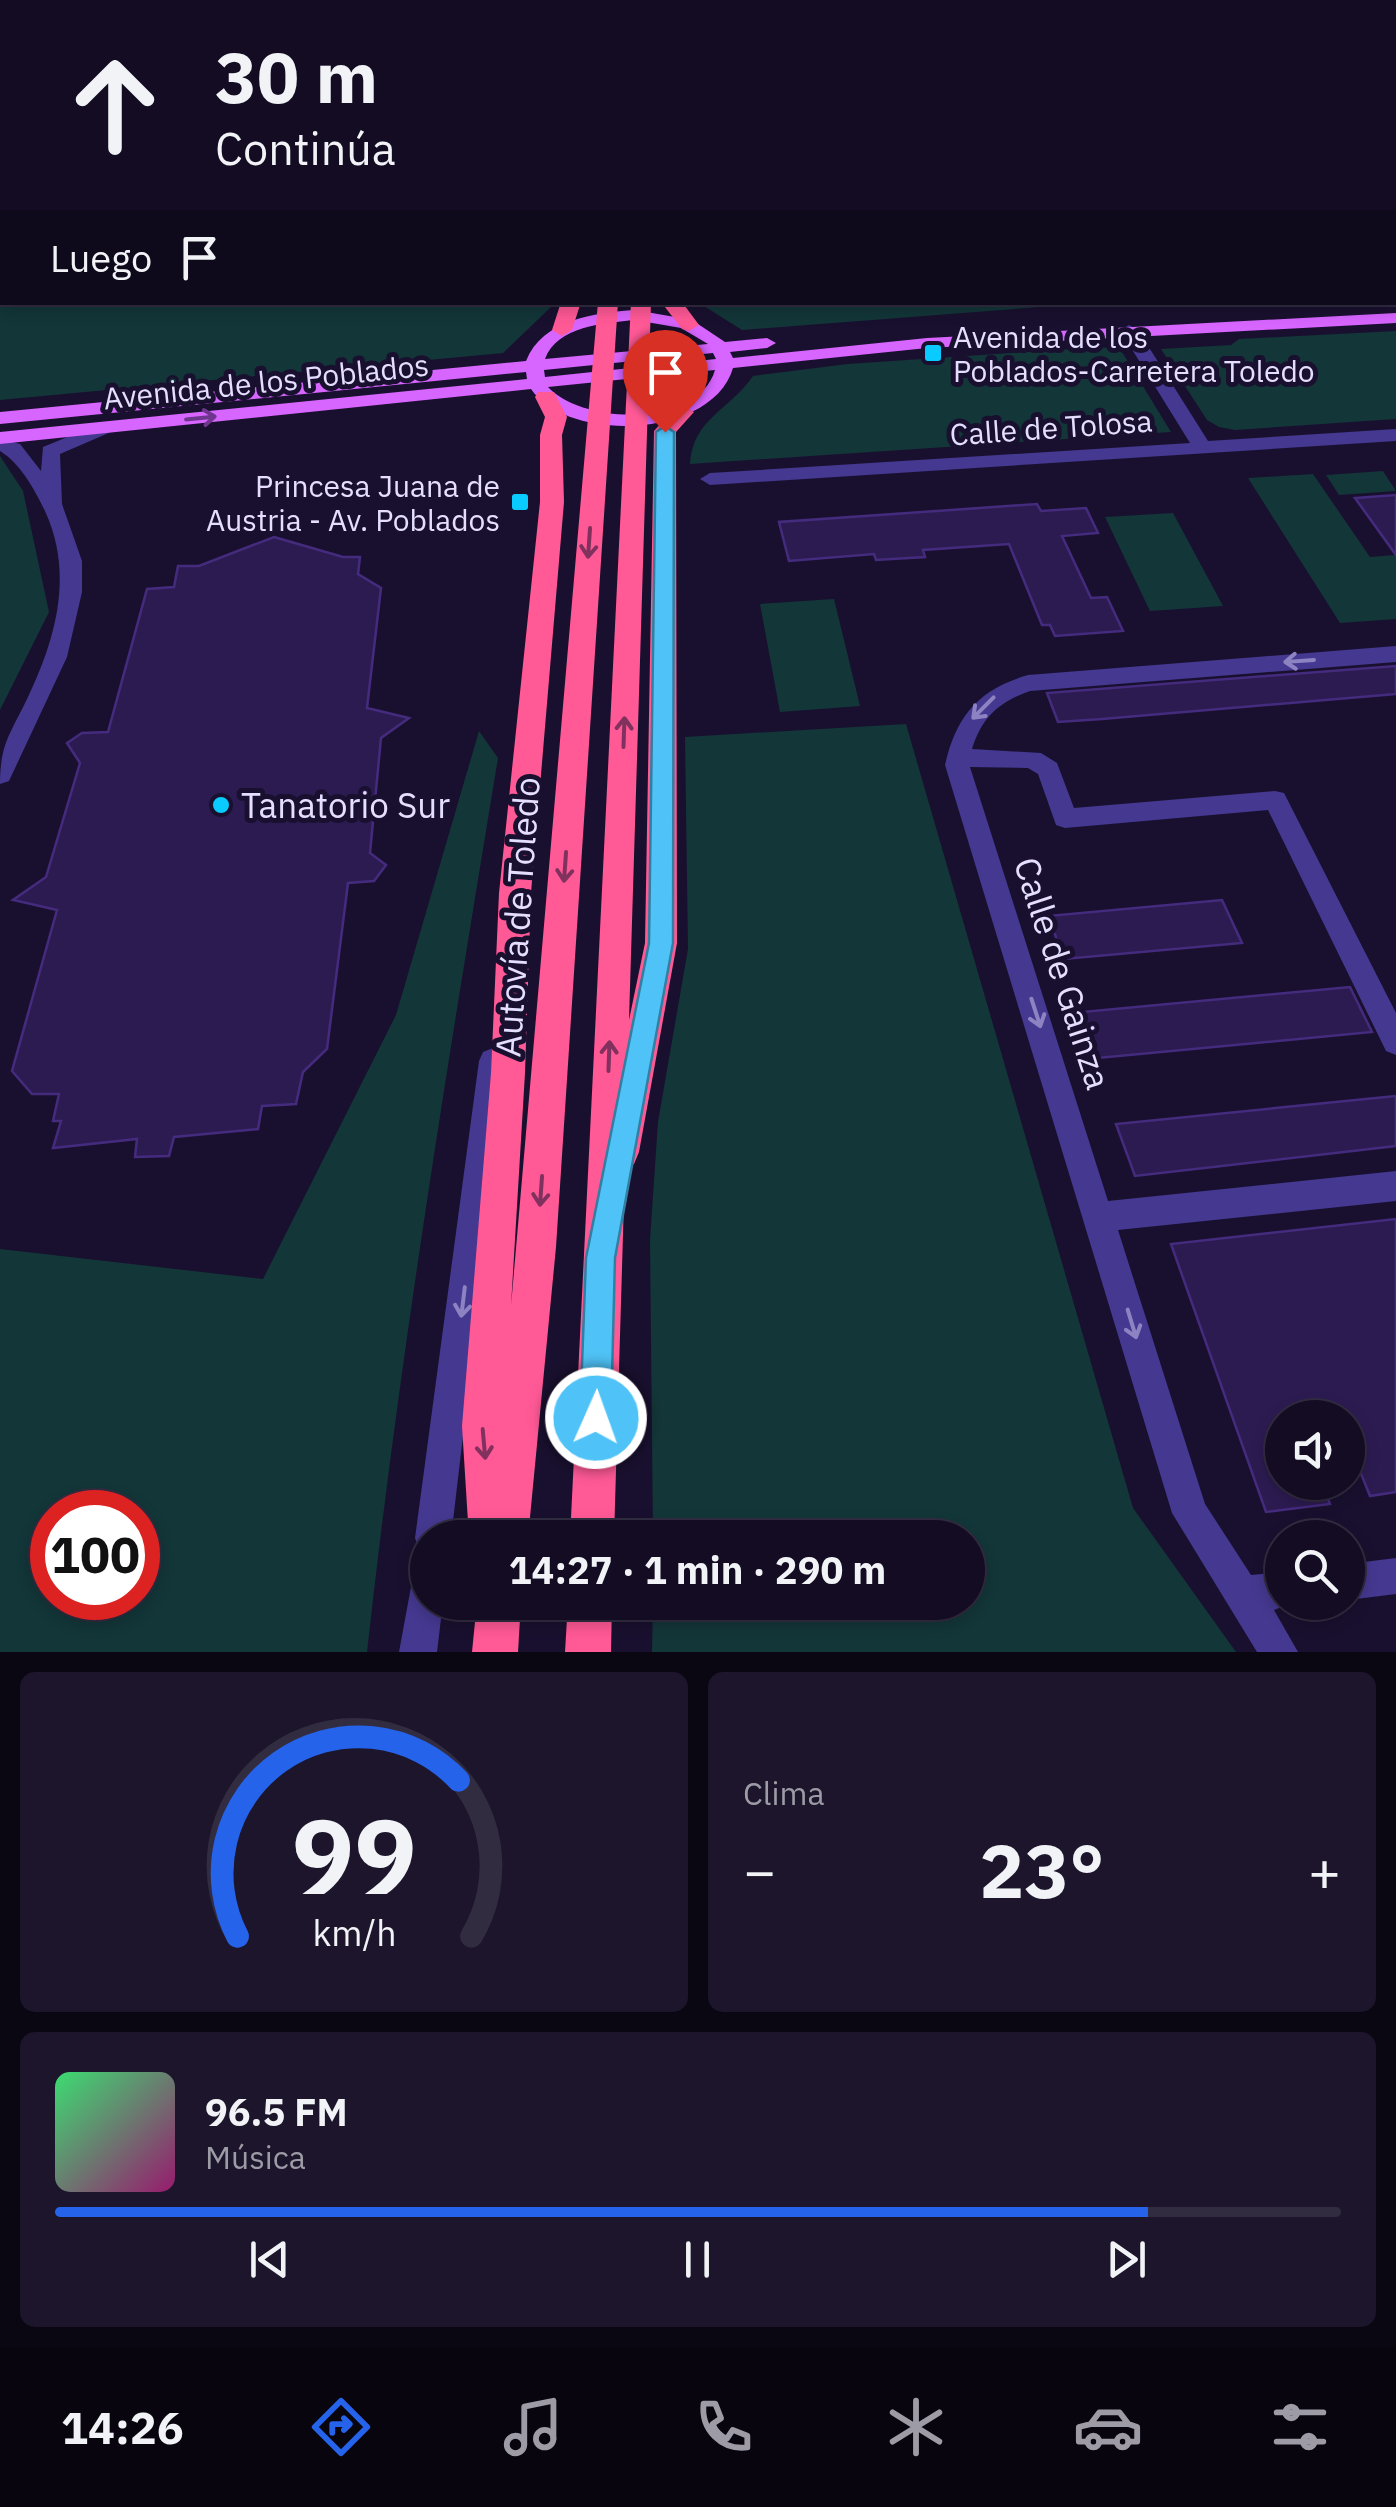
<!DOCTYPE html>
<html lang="es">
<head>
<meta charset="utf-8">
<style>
	body { margin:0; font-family:"IBM Plex Sans",sans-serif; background:#1c152b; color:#f1f3f6; height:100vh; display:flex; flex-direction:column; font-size:38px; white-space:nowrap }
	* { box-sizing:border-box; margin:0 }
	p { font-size:32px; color:#9d9ba6 }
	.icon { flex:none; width:55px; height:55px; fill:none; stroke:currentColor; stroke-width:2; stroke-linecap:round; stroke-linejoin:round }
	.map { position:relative; height:1652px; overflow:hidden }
	.panel { display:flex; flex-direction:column; gap:20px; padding:20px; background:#0a0713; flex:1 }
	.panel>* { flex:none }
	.hud { position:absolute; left:0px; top:0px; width:1398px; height:305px; box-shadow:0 5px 15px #0003,0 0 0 2px #322c41; background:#130c23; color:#f1f3f6; overflow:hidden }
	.controls { position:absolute; left:1265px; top:1400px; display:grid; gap:20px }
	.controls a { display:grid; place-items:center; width:100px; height:100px; border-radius:50%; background:#130c23; box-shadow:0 5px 15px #0003,0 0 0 2px #322c41; font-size:50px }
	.speed { position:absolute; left:30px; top:1490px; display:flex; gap:20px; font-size:50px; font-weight:700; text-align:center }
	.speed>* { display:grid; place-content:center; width:130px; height:130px; border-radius:50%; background:#130c23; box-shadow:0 5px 15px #0003,0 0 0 2px #322c41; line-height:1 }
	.speed .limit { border:15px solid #d22; background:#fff; color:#111 }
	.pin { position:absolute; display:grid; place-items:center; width:85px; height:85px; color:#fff; margin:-102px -42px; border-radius:50% 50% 50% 0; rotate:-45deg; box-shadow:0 0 10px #0007 }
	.pin .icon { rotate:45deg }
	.me { position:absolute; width:110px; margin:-55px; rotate:2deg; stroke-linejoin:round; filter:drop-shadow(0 0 8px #0008) }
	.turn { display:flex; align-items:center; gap:35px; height:210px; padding:0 50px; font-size:45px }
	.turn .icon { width:130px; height:130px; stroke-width:2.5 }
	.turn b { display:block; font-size:70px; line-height:85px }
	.then { display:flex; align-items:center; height:95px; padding:0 50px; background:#0003; gap:20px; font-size:38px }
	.big { font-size:75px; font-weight:800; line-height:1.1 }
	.panel .card { flex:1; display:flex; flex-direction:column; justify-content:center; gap:15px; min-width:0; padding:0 35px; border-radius:15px; background:#1c152b }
	.panel .dial { align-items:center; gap:0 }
	.dial svg { height:260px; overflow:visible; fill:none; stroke:#322c41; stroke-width:7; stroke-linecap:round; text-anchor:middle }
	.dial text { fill:#f1f3f6; stroke:none }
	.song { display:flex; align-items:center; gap:30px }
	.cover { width:120px; height:120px; border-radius:15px; background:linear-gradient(135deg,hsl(140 70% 55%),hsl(320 70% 35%)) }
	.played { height:10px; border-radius:5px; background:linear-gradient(90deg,#2563eb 85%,#322c41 85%) }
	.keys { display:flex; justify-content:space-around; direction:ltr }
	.heat { display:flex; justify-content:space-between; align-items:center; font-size:55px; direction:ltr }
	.panel .tiles { flex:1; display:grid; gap:20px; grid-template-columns:1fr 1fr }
	.card:last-child { grid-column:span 2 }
	.trip { position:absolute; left:410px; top:1520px; width:575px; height:100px; border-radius:50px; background:#130c23; box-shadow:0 5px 15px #0003,0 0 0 2px #322c41; font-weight:800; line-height:100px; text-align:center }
	.menu { display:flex; height:160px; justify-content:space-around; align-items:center; background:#08050e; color:#9d9ba6 }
	.menu .icon { width:70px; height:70px }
	.menu .current { color:#2563eb }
	.menu b { font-size:45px; color:#f1f3f6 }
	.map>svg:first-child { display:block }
	.green { fill:#133639; fill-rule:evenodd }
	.building { fill:#2c1b51; stroke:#452b7e; stroke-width:2.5 }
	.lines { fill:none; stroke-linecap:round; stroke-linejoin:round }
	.minor { fill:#453890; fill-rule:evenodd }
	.major { fill:#d765ff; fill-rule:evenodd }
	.highway { fill:#ff5996; fill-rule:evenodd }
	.oneway { stroke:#6e368d }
	.oneway2 { stroke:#80315d }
	.oneway3 { stroke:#8d83c2 }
	.route { fill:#4fc3f7; stroke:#337fa1; stroke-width:2.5 }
	.poi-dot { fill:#0acbff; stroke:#19102f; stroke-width:4 }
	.labels { text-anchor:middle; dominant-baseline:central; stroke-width:10; stroke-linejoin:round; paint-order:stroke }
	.far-poi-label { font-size:30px; fill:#e5deff; stroke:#19102f; text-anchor:start }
	.far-street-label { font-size:30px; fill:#e5deff; stroke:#19102f }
	.poi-label { font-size:35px; fill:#e5deff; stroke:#19102f; text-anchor:start }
	.street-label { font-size:35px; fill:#e5deff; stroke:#19102f }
</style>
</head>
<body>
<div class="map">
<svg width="1396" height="1652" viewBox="0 0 1396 1652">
	<rect width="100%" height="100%" fill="#19102f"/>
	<g class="green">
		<path d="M0,0h595l-593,2v300l551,1 -1,3 -49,47 -503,47z"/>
		<path d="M699,303h393l-350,27z"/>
		<path d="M1396,331v88l-161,11 -16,-3 -12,-7 -46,-71 70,-4 8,-6z"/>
		<path d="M1102,347l20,5 49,80 -481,32c3,-46 39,-53 63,-88l95,-12z"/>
		<path d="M0,456l23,35 26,121 -49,98z"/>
		<path d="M1383,471l13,20 -57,4 -13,-20z"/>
		<path d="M1313,474l57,83 26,-2v64l-56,4 -92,-145z"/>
		<path d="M1173,513l50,93 -73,5 -45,-94z"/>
		<path d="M834,599l26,107 -80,6 -20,-108z"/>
		<path d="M906,724l227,784 103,144h-584l1,-49 315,-1v-64l-315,-1 -3,-297 8,-118 30,-173 -3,-212z"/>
		<path d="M479,731l19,27c-49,297 -98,595 -131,894h-367v-403l263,30 133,-264zM52,1512h86v86h-86z"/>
	</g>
	<g class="building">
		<path d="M1396,495v60l-41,-57z"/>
		<path d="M1037,504l4,7 45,-3 12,25 -36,3 29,62 16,-1 16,34 -68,5 -5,-11h-8l-33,-81 -86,6 2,7 -49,3 -2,-6 -85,7 -10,-39z"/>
		<path d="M274,537l69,20h17l-2,17 23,14 -14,120 42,10 -28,20 -11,115 16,12 -12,16 -26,2 -21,166 -24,23 -7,32 -34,2 -4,23 -84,8 -5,19 -34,1 2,-18 -84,9 8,-27h-8l6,-27h-27l-20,-23 45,-161 -44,-10 33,-23 34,-114 -13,-20 15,-10 26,-1 39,-143 27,-2 4,-21h21z"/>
		<path d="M1396,666v28l-294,25 -44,3 -11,-29z"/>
		<path d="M1222,900l20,43 -178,16 -16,-43z"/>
		<path d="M1350,987l22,45 -274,26 -16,-46z"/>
		<path d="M1396,1096v50l-261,30 -19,-52z"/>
		<path d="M1396,1219v273l-26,4 -22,-55v-23h-66v64h39l9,22 -64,8 -95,-268z"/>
	</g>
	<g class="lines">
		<g class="minor">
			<rect x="798" y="0" width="12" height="2"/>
			<path d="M1054,0h13l1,2h-12z"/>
			<path d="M1245,0h14l1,2h-13z"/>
			<rect x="1395" y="81" width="1" height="8"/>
			<path d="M1129,325l9,5 70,111 188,-12v12l-686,44 -10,-6 10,-6 480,-30 -70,-113z"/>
			<path d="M104,422l7,2v8l-51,22 2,50 20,57v31l-15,65 -58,124 -9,3c0,-41 11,-51 28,-87 28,-59 46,-123 17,-186 -10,-21 -25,-48 -45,-60v-12l20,5 21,27 2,-24z"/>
			<path d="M1396,646v16l-366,29c-31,11 -48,26 -58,58l69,4 16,10 17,45 201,-17 9,2 112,220v42l-10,-4 -118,-241 -203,18 -9,-3 -18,-51 -10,-6 -58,-1 138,434 288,-30v30l-278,29 87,274 46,71 31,-3v30h13l-21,8 24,42h-41l-85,-139 -227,-748c11,-49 34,-76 83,-90z"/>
			<path d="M493,1048l10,4 4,9 -56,477h-23v16l-8,-3 -5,-13 64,-477 4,-9z"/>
			<path d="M1396,1558v36l-48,6v-36z"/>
			<path d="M428,1560v42h15l-6,50h-38l16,-87z"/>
		</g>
		<path class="major" d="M635,310l57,10 33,22 42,-4 9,5 -9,5 -37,4 3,6 194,-20 469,-25v10l-469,25 -194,20c-20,70 -164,76 -202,21l-531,55v-12l527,-53 -1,-7 -526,52v-12l526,-51c17,-42 68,-48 109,-51zM635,320l46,8 27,16 -163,15c12,-33 59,-36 90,-39zM713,353l3,6 -171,18 -1,-7zM715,370c-17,58 -132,55 -167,17z"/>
		<g class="highway">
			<rect x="665" y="0" width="14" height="2"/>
			<path d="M561,302h20l-9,28 -10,6 -10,-6z"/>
			<path d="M598,302h20l-62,945 -28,291h-59l-7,-112 29,-353 8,-180 41,-391v-67l5,-18 -10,-20 3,-5h16l13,25 -5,18 2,67 -33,391 -6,180 -14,233z"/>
			<path d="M631,302h20l-22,718 16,-77 9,-512 21,-24 8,-2 11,7 -18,20 1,511 -38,209 -5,12 -9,3 -11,371h-44z"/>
			<path d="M661,302h21l17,23 -10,6 -7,-2z"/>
			<path d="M477,1602h44l-3,50h-46z"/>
			<path d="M568,1602h44l-1,50h-46z"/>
		</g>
	</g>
	<defs><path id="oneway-shaft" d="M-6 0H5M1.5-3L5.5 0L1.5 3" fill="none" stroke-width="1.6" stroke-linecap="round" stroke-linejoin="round" transform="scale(2.5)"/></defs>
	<use class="oneway" href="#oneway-shaft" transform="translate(201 418) rotate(-6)"/>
	<g class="oneway2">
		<use href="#oneway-shaft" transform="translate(589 543) rotate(94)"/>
		<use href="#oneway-shaft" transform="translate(624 732) rotate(-88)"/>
		<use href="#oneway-shaft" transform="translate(565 867) rotate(94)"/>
		<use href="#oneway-shaft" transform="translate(609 1056) rotate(-88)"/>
		<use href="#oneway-shaft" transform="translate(541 1191) rotate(94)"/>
		<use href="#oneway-shaft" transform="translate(484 1444) rotate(85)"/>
	</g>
	<g class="oneway3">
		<use href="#oneway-shaft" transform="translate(1299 661) rotate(176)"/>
		<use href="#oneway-shaft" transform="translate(983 708) rotate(135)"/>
		<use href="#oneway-shaft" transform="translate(1036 1013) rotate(72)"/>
		<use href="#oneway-shaft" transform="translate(463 1302) rotate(97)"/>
		<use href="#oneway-shaft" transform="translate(1132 1324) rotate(73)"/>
	</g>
	<path class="route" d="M665,426l9,6 -1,511 -58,315 -4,160 -4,11 -11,5 -11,-5 -5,-11 6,-160 63,-315 7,-511z"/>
	<g class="poi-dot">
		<rect x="923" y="343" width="20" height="20" rx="5"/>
		<rect x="510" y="492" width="20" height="20" rx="5"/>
		<circle cx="221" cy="805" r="10"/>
	</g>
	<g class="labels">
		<g class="far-poi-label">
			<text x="953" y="336">Avenida de los<tspan x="953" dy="34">Poblados-Carretera Toledo</tspan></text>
			<text x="500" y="485" text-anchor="end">Princesa Juana de<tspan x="500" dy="34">Austria - Av. Poblados</tspan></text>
		</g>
		<g class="far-street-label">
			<text transform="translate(266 381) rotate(-6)">Avenida de los Poblados</text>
			<text transform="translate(1051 427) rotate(-4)">Calle de Tolosa</text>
		</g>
		<g class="poi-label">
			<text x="241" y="805">Tanatorio Sur</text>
		</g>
		<g class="street-label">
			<text transform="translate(517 917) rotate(-86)">Autovía de Toledo</text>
			<text transform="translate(1063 973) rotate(72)">Calle de Gainza</text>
		</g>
	</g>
</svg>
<div class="controls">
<a><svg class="icon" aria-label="sound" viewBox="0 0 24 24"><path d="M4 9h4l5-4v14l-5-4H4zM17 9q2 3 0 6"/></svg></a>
<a><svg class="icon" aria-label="search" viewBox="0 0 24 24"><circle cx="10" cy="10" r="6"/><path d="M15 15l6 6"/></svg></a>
</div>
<div class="speed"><div class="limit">100</div></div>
<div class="pin" style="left:665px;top:432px;background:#d93025"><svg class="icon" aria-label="arrive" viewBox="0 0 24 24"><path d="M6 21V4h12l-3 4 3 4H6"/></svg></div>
<svg class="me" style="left:596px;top:1418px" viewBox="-20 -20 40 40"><circle r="17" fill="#4fc3f7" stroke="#fff" stroke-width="3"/><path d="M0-11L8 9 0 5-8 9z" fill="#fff"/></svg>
<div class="trip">14:27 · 1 min · 290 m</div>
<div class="hud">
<div class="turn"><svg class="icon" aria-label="ahead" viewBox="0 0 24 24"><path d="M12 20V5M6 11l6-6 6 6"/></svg><div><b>30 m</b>Continúa</div></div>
<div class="then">Luego<svg class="icon" aria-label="arrive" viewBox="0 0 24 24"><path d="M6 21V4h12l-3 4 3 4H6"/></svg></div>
</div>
</div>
<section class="panel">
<div class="tiles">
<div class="card dial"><svg viewBox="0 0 100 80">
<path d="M14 69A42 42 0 1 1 86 69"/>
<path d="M14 69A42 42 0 0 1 82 21" stroke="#2563eb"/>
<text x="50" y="56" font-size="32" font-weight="700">99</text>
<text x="50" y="72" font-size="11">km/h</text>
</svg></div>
<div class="card"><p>Clima</p>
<div class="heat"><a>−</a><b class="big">23°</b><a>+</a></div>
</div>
<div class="card">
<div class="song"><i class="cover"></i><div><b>96.5 FM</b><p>Música</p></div></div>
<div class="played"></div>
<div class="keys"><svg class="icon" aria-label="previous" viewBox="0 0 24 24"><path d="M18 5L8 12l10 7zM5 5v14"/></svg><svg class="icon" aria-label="pause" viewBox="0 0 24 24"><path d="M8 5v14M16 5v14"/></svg><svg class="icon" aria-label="next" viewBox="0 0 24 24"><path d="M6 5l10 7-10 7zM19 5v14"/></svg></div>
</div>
</div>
</section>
<nav class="menu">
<b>14:26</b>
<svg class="icon current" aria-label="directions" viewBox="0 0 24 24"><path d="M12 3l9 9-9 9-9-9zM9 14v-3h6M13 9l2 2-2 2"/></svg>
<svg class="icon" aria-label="music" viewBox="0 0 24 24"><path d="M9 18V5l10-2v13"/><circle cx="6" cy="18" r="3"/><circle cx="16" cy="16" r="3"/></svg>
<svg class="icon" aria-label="phone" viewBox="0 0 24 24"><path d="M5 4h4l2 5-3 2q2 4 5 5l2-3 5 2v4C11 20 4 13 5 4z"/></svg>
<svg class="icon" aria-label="climate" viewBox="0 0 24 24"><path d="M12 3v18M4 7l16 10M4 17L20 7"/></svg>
<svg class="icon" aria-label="car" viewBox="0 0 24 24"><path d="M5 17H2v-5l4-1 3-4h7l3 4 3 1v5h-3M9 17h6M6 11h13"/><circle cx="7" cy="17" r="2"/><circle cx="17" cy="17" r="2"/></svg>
<svg class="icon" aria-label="filters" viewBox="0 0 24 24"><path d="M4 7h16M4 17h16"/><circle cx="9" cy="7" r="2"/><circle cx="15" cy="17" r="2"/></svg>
</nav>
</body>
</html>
